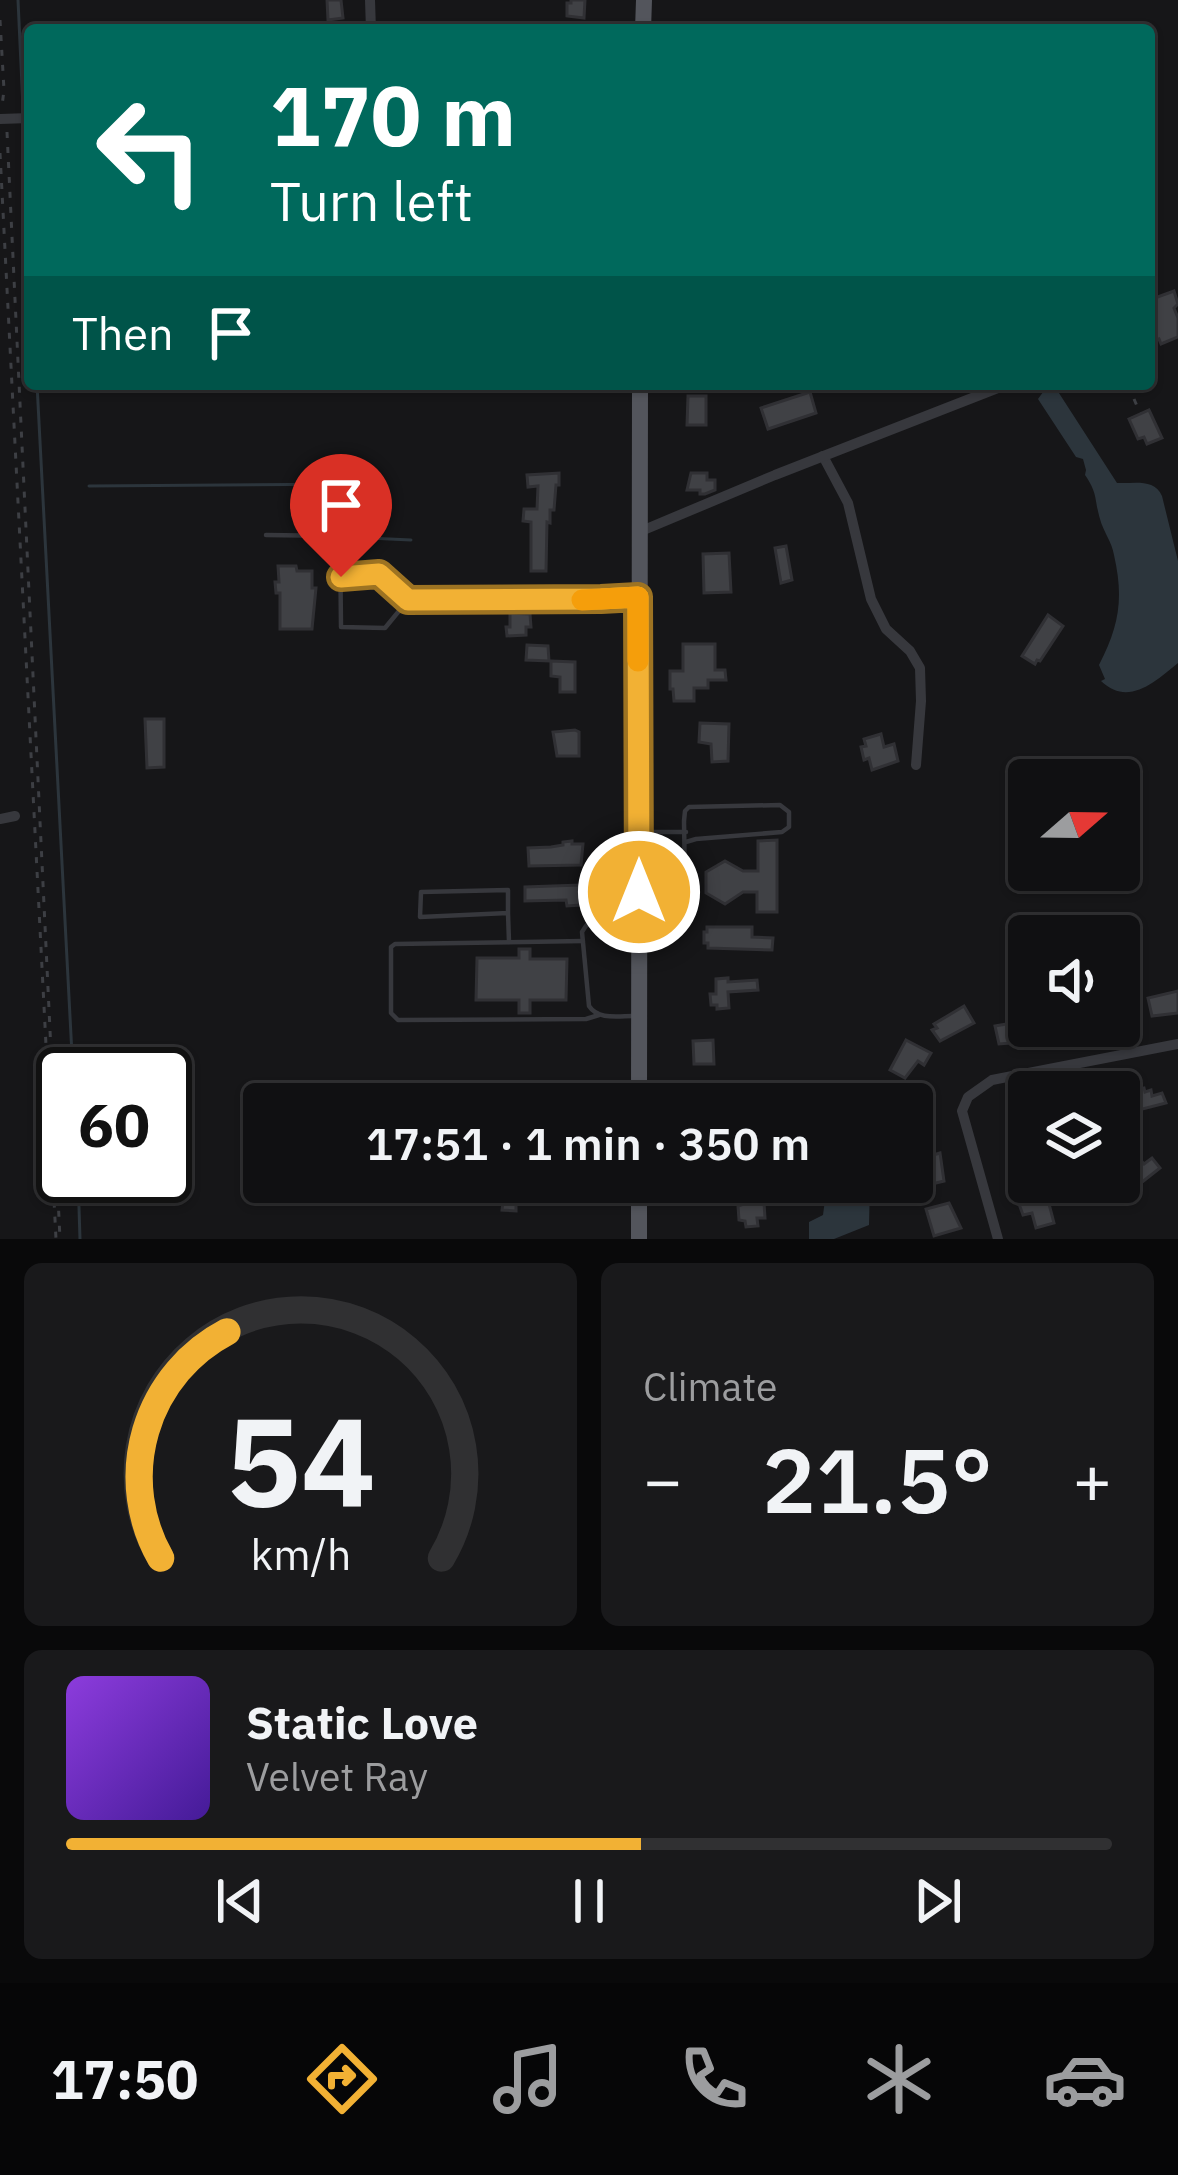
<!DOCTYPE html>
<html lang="en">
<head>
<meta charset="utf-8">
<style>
	body { margin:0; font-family:"IBM Plex Sans",sans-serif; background:#19191b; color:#f1f3f6; height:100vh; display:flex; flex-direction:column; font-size:45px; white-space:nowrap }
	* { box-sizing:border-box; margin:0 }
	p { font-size:39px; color:#9c9d9f }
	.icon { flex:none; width:66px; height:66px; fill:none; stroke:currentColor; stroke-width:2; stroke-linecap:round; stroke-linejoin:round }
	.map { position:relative; height:1239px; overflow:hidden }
	.details { display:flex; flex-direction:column; gap:24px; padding:24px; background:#09090a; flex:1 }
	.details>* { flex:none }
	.guide { position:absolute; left:24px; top:24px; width:1131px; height:366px; border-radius:12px; box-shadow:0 3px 9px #0004,0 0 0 3px #303032; background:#00695c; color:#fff; overflow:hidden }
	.needle { width:78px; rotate:70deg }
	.fabs { position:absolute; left:1008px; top:759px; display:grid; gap:24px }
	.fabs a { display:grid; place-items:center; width:132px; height:132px; border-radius:12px; background:#101012; box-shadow:0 3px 9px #0004,0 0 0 3px #303032; font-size:60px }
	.speed { position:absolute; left:36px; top:1047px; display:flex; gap:24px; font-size:60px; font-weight:700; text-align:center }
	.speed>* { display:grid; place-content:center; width:156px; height:156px; border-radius:50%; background:#101012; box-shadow:0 3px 9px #0004,0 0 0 3px #303032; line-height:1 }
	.speed .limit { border:6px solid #111; border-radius:18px; background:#fff; color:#111 }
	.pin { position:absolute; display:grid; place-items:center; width:102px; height:102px; color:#fff; margin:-123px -51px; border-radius:50% 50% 50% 0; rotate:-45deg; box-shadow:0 0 12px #0007 }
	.pin .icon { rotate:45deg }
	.me { position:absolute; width:132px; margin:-66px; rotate:0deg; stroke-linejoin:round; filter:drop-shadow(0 0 9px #0008) }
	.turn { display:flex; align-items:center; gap:42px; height:252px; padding:0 48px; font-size:54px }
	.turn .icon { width:156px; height:156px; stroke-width:2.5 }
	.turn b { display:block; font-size:84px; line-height:102px }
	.then { display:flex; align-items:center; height:114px; padding:0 48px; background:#0003; gap:24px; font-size:45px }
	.big { font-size:90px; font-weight:600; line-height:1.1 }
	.details .card { flex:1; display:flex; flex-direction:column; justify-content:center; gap:18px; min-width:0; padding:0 42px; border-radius:18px; background:#19191b }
	.details .dial { align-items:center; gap:0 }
	.dial svg { height:312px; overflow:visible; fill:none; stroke:#303032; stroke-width:7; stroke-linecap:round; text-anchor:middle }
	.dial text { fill:#f1f3f6; stroke:none }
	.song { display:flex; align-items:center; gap:36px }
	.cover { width:144px; height:144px; border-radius:18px; background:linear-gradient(135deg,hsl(270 70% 55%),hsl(260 70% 35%)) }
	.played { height:12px; border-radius:6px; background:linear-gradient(90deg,#f2b134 55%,#303032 55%) }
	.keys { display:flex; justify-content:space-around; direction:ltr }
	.heat { display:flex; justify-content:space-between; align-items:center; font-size:66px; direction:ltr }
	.details .tiles { flex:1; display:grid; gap:24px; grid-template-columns:1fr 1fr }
	.card:last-child { grid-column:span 2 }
	.trip { position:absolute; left:243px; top:1083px; width:690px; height:120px; border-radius:12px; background:#101012; box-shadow:0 3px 9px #0004,0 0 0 3px #303032; font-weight:600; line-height:120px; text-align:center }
	.dock { display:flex; height:192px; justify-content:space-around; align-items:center; background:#060607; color:#9c9d9f }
	.dock .icon { width:84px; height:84px }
	.dock .active { color:#f2b134 }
	.dock b { font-size:54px; color:#f1f3f6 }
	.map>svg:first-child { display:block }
	.water { fill:#2c353c }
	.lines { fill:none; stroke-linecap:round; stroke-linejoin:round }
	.stream { stroke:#2c353c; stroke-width:3 }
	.building { fill:#404145; stroke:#303034; stroke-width:3 }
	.path { stroke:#3d3f44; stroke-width:3; stroke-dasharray:6 9; stroke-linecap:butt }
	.lane { stroke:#37383d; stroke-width:4.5 }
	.street { stroke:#37383d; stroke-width:10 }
	.primary { stroke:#53555c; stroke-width:16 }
	.route-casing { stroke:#9d7322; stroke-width:30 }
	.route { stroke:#f2b134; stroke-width:21 }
	.slow { stroke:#f59e0b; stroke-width:21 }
</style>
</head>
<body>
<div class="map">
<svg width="1178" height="1239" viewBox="0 0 1178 1239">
	<rect width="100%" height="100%" fill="#161618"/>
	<g class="water">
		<path d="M1046,388l11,2 60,93c17,1 37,-5 45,13l16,65v102c-23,19 -50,44 -77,18l4,-2 -6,-14c20,-39 25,-66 15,-110 -2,-13 -11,-24 -14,-36 -6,-21 -2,-25 -15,-44l1,-5 -3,-11 -7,-2 -38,-58z"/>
		<path d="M807,1182h63l-1,43 -35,14h-25v-17l14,-7 2,-15 -17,-3z"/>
	</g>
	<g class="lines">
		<g class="stream">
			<path d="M18,0l5,108"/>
			<path d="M24,128l6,113"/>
			<path d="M37,384l36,690"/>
			<path d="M89,486l276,-2 3,54 43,2"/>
			<path d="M78,1176l2,63"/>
		</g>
	</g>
	<g class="building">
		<path d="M327,0h14l2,18 -15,2z"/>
		<path d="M571,0h14l-1,18 -17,-2v-13h4z"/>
		<path d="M1174,291l4,13 -4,4 4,10v19l-17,7 -2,-5 -8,3 -2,-42z"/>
		<path d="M810,392l6,21 -48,16 -7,-21z"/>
		<path d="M688,396h18v29h-19z"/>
		<path d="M1149,410l13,28 -15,6 -3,-7 -6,2 -9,-20z"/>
		<path d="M559,473v12h-3l-2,25h-4v13l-3,-1 -1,49h-15v-49l-8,-1 1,-12h13l1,-23 -10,1 -1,-12z"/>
		<path d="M691,473h16v7h8v10l-10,4h-5v-4h-13z"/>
		<path d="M786,546l6,34 -11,3 -6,-35z"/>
		<path d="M729,553l2,39 -27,1 -1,-39z"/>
		<path d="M278,566h18l1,5h15v17h4l-4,41h-32v-36h-4l-1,-11h4z"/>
		<path d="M510,613l20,1 1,13h-5v8l-19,1 -1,-9h4z"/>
		<path d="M1048,615l15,11 -23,35 -3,-1 -2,4 -13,-8z"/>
		<path d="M683,644h32v26h10l1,10h-18v8h-14v13h-20l-1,-12h-3v-18h13z"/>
		<path d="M527,645l21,1 1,15 -23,-1z"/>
		<path d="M551,661l24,1v30h-15v-15l-9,-1z"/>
		<path d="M145,719h19v48l-17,1z"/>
		<path d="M700,723l29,1 -1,37 -16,1 -1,-18 -12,-2z"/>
		<path d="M575,730l4,2v24h-22l-4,-24z"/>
		<path d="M881,734l3,13 10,-3 4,17 -26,9 -3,-12 -5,2 -3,-13 5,-1 -2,-7z"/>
		<path d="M777,840v72h-20v-20h-14l-18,12 -19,-11v-21l19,-11 18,10h15v-30z"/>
		<path d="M572,841v3h11l-2,21 -52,1 -1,-18 23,-1 12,-2v-3z"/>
		<path d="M580,885l1,20 -14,1 -1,-6 -41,1v-14z"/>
		<path d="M707,927h45v10l21,1 -1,12 -64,-2v-5h-4v-11h3z"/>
		<path d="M519,949h11v10h37l-1,41h-36v13h-11v-13h-43l1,-42h42z"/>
		<path d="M728,978v4l29,-2 1,10 -30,2 1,16 -12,1v-4h-6l-1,-11h6v-15z"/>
		<path d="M1178,991v22l-26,3 -4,-18z"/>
		<path d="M964,1006l10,17 -34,18 -8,-11 5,-2 -3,-4z"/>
		<path d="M1029,1020l2,13 -6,1 1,8 -27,2 -4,-18z"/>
		<path d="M713,1040l1,24h-20l-1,-23z"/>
		<path d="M906,1040l25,13 -7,12 -6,-4 -13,17 -15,-8z"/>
		<rect x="729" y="1082" width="18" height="22"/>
		<path d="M1129,1084l1,7 14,-3 1,4 6,-2 1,6 10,-3 4,10 -43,11 -6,-27z"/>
		<path d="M587,1086l1,18 -51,-2v-14z"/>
		<path d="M926,1103l4,27 -18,3v-28z"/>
		<path d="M932,1149l1,6 7,-2 4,28 -20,5 -6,-34z"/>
		<path d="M1025,1151l4,13v18h5l5,16 8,-2 7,27 -18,5 -4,-15 -9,2 -4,-11 7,-2 -7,-22 -6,2 -3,-12 2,-1 -4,-13z"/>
		<path d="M1134,1152l10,12 8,-6 8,10 -23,18 -17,-23z"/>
		<path d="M505,1182h11v29l-14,-1z"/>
		<path d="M755,1197l1,5h8l1,16h-8l1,8 -12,1 -1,-6 -6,-1 -1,-14 6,-2 -1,-6z"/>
		<path d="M949,1203l12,25 -27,8 -8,-27z"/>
	</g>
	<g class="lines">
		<g class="path">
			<path d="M0,20l4,70 -2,16"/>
			<path d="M7,132l53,1107"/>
			<path d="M0,153l56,1086"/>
			<path d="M1134,399l6,14"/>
		</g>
		<g class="lane">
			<path d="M266,535l74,1 1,91 44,1 23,-28"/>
			<path d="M341,577l38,-3 29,26 225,-3"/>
			<path d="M645,832h41"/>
			<path d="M645,892l31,1 9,-7 -1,-65 1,-10 4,-4 91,-2 9,7v15l-7,5 -86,7 -10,3"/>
			<path d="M508,913v-23l-87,2 -1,25 88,-4 1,29"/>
			<path d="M633,914c-20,1 -41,-2 -51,18l7,74c9,14 29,10 44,10"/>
			<path d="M583,941l-188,3 -4,3v66l7,7 188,-1 13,-4"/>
		</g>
		<g class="street">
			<path d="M370,0l1,30"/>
			<path d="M0,119l30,-1"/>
			<path d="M823,456l25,47 23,96 15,30 24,22 10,17 1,33 -5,64"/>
			<path d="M639,532l136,-57 233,-91"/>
			<path d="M0,819l15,-3"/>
			<path d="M998,1239l-36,-128 6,-14 24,-17 186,-36"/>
		</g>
		<g class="primary">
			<path d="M643,30l1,-30"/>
			<path d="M639,1104l1,-720"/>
			<path d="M639,1239v-57"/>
		</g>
	</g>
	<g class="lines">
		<defs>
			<path id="route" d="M341,577l38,-3 29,26 193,-1 37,-2 1,295"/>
		</defs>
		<use href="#route" class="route-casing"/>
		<use href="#route" class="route"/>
		<path class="slow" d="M582,600l56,-3v64"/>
	</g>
</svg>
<div class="fabs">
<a><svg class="needle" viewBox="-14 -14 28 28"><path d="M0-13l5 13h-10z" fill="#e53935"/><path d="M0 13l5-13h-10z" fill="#9c9d9f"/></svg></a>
<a><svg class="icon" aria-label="sound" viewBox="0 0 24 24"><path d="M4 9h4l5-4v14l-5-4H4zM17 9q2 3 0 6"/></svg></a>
<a><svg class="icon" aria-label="layers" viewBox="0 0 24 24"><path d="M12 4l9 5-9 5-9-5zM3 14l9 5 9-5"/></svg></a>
</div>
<div class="speed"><div class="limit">60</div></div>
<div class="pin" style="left:341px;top:577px;background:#d93025"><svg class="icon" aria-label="arrive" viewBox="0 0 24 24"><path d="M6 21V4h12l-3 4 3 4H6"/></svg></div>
<svg class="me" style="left:639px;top:892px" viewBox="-20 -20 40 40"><circle r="17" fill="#f2b134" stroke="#fff" stroke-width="3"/><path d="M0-11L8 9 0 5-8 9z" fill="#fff"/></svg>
<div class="trip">17:51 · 1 min · 350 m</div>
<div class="guide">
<div class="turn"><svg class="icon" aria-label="left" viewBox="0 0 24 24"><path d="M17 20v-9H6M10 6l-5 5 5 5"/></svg><div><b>170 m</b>Turn left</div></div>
<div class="then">Then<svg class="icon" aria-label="arrive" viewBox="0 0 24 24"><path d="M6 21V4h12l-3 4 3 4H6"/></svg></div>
</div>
</div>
<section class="details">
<div class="tiles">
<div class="card dial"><svg viewBox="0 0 100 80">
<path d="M14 69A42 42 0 1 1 86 69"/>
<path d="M14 69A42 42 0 0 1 31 11" stroke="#f2b134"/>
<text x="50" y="56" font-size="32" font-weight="700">54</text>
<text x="50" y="72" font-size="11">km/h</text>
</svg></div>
<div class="card"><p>Climate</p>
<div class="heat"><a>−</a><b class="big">21.5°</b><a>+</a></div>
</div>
<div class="card">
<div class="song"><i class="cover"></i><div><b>Static Love</b><p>Velvet Ray</p></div></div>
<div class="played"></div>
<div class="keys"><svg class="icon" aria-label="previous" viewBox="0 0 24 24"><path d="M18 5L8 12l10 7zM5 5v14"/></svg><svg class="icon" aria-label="pause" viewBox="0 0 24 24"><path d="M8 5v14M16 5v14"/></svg><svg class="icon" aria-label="next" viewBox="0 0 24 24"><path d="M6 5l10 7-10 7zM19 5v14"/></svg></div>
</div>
</div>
</section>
<nav class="dock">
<b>17:50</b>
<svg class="icon active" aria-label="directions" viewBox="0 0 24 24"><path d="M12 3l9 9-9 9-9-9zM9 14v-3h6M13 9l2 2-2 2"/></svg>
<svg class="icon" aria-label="music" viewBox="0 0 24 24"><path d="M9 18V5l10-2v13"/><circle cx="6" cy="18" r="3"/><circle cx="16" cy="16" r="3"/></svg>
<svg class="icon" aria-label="phone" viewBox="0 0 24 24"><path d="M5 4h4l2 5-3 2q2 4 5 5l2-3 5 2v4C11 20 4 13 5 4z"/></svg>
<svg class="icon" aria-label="climate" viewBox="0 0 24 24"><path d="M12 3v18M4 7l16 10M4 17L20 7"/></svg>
<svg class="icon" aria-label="car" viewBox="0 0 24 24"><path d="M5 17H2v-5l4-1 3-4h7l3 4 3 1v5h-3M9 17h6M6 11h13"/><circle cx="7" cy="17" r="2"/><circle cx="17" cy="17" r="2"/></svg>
</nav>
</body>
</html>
